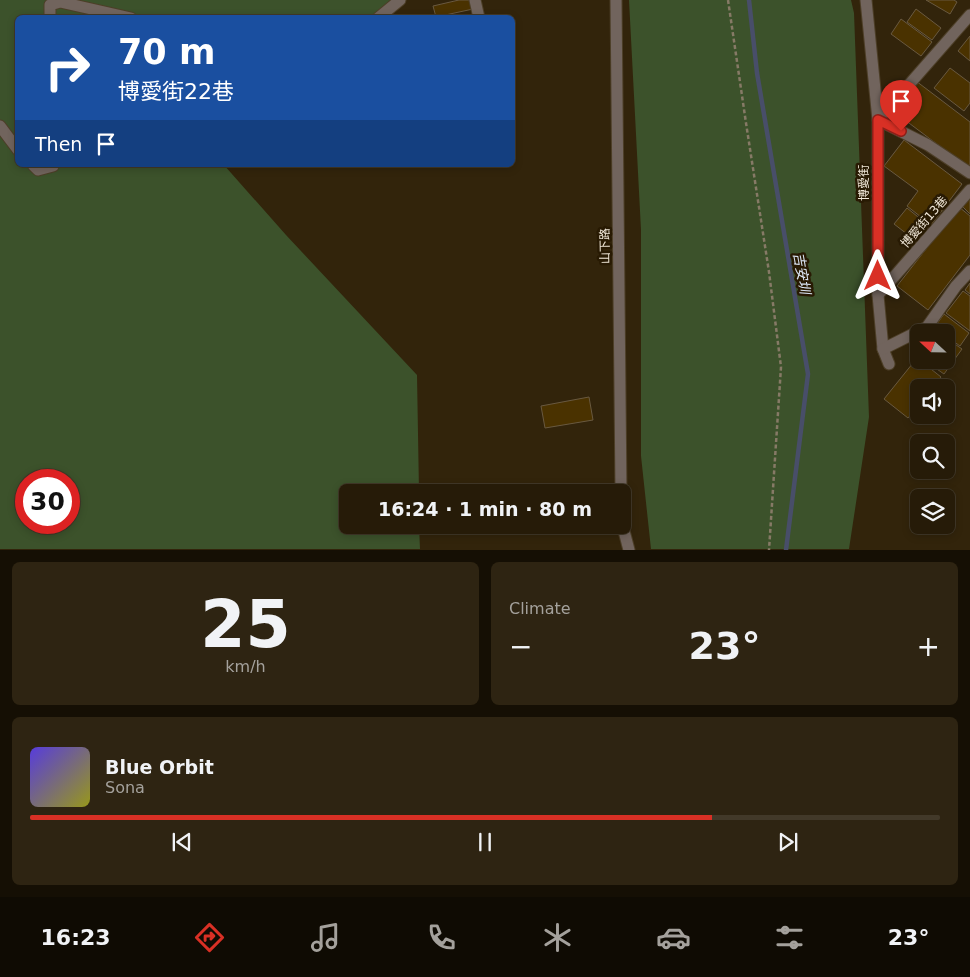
<!DOCTYPE html>
<html lang="en">
<head>
<meta charset="utf-8">
<style>
	body { margin:0; font-family:"DejaVu Sans","Noto Sans TC",sans-serif; background:#2e2412; color:#f1f3f6; height:100vh; display:flex; flex-direction:column; font-size:19px; white-space:nowrap }
	* { box-sizing:border-box; margin:0 }
	p { font-size:16px; color:#a4a19c }
	.icon { flex:none; width:28px; height:28px; fill:none; stroke:currentColor; stroke-width:2; stroke-linecap:round; stroke-linejoin:round }
	.map { position:relative; height:550px; overflow:hidden }
	.details { display:flex; flex-direction:column; gap:12px; padding:12px; background:#150f04; flex:1 }
	.details>* { flex:none }
	.hud { position:absolute; left:15px; top:15px; width:500px; height:152px; border-radius:8px; box-shadow:0 2px 8px #0003,0 0 0 1px #423929; background:#1a4fa0; color:#fff; overflow:hidden }
	.needle { width:32px; rotate:292deg }
	.controls { position:absolute; left:910px; top:324px; display:grid; gap:10px }
	.controls a { display:grid; place-items:center; width:45px; height:45px; border-radius:8px; background:#261b08; box-shadow:0 2px 8px #0003,0 0 0 1px #423929; font-size:25px }
	.speed { position:absolute; left:15px; top:469px; display:flex; gap:10px; font-size:25px; font-weight:700; text-align:center }
	.speed>* { display:grid; place-content:center; width:65px; height:65px; border-radius:50%; background:#261b08; box-shadow:0 2px 8px #0003,0 0 0 1px #423929; line-height:1 }
	.speed .limit { border:8px solid #d22; background:#fff; color:#111 }
	.pin { position:absolute; display:grid; place-items:center; width:42px; height:42px; color:#fff; margin:-51px -21px; border-radius:50% 50% 50% 0; rotate:-45deg; box-shadow:0 0 5px #0007 }
	.pin .icon { rotate:45deg }
	.me { position:absolute; width:55px; margin:-28px; rotate:0deg; stroke-linejoin:round; filter:drop-shadow(0 0 4px #0008) }
	.turn { display:flex; align-items:center; gap:18px; height:105px; padding:0 20px; font-size:22px }
	.turn .icon { width:65px; height:65px; stroke-width:2.5 }
	.turn b { display:block; font-size:35px; line-height:42px }
	.then { display:flex; align-items:center; height:48px; padding:0 20px; background:#0003; gap:10px; font-size:19px }
	.big { font-size:38px; font-weight:700; line-height:1.1 }
	.details .tile { flex:1; display:flex; flex-direction:column; justify-content:center; gap:8px; min-width:0; padding:0 18px; border-radius:8px; background:#2e2412 }
	.details .dial { align-items:center; gap:0 }
	.dial b { font-size:65px; line-height:1 }
	.song { display:flex; align-items:center; gap:15px }
	.cover { width:60px; height:60px; border-radius:8px; background:linear-gradient(135deg,hsl(250 70% 55%),hsl(60 70% 35%)) }
	.played { height:5px; border-radius:2px; background:linear-gradient(90deg,#d93025 75%,#423929 75%) }
	.keys { display:flex; justify-content:space-around; direction:ltr }
	.heat { display:flex; justify-content:space-between; align-items:center; font-size:28px; direction:ltr }
	.details .tiles { flex:1; display:grid; gap:12px; grid-template-columns:1fr 1fr }
	.tile:last-child { grid-column:span 2 }
	.trip { position:absolute; left:339px; top:484px; width:292px; height:50px; border-radius:8px; background:#261b08; box-shadow:0 2px 8px #0003,0 0 0 1px #423929; font-weight:700; line-height:50px; text-align:center }
	.tab-bar { display:flex; height:80px; justify-content:space-around; align-items:center; background:#0f0b03; color:#a4a19c }
	.tab-bar .icon { width:35px; height:35px }
	.tab-bar .on { color:#d93025 }
	.tab-bar b { font-size:22px; color:#f1f3f6 }
	.map>svg:first-child { display:block }
	.green { fill:#3c522b; fill-rule:evenodd }
	.lines { fill:none; stroke-linecap:round; stroke-linejoin:round }
	.stream { stroke:#484e69; stroke-width:4.5 }
	.building { fill:#4a3200; stroke:#695940 }
	.street-casing { stroke:#4d3f28; stroke-width:13 }
	.path { stroke:#867a66; stroke-width:2.5; stroke-dasharray:4 2.5; stroke-linecap:butt }
	.street { stroke:#71645d; stroke-width:11 }
	.route-casing { stroke:#8d1f18; stroke-width:12 }
	.route { stroke:#d93025; stroke-width:9 }
	.labels { text-anchor:middle; dominant-baseline:central; stroke-width:5; stroke-linejoin:round; paint-order:stroke }
	.street-label { font-size:12px; fill:#f0e7d8; stroke:#281a03 }
	.water-label { font-size:14px; font-style:italic; fill:#d9e3f2; stroke:#281a03 }
</style>
</head>
<body>
<div class="map">
<svg width="970" height="550" viewBox="0 0 970 550">
	<rect width="100%" height="100%" fill="#32240b"/>
	<g class="green">
		<path d="M0,0h400l-23,18h-359v147h206l62,70 131,140 2,117h-71v33h71l1,24h-420zM26,480h43v42h-43z"/>
		<path d="M629,0h222l3,13 15,404 -20,132h-198l-10,-93v-226z"/>
	</g>
	<g class="lines">
		<path class="stream" d="M749,0l8,73 51,301 -22,176"/>
	</g>
	<g class="building">
		<path d="M459,0h12l2,9 -37,8 -3,-11z"/>
		<path d="M926,0h28l3,2 -7,12z"/>
		<path d="M916,9l25,19 -9,12 -25,-18z"/>
		<path d="M443,16l29,2h-30z"/>
		<path d="M901,19l31,23 -11,14 -30,-22z"/>
		<path d="M970,36v25l-12,-10z"/>
		<path d="M950,68l20,15v20l-6,8 -30,-23z"/>
		<path d="M916,81l54,41v47l-77,-58z"/>
		<path d="M904,140l58,44 -31,41 -24,-19 11,-15 -34,-25z"/>
		<path d="M970,197v17l-8,-8z"/>
		<path d="M959,207l11,9v39l-42,55 -31,-24z"/>
		<path d="M907,208l21,17 -12,16 -22,-17z"/>
		<path d="M970,283v11l-5,-4z"/>
		<path d="M963,291l7,5v35l-24,-18z"/>
		<path d="M944,314l25,19 -9,13 -14,-10v-4h-5l-7,-4z"/>
		<path d="M946,338l16,11 -18,25 -20,-14h22z"/>
		<path d="M919,345v11l-5,-4z"/>
		<path d="M917,358l24,19 -9,11h-13v17l-11,13 -24,-19z"/>
		<path d="M589,397l4,23 -48,8 -4,-22z"/>
	</g>
	<g class="lines">
		<defs>
			<g id="street">
				<path d="M475,0l4,18"/>
				<path d="M616,0l5,492"/>
				<path d="M866,0l12,120v175l5,54 6,15"/>
				<path d="M970,15l-92,105 50,25 42,28"/>
				<path d="M50,18v-13l10,-3 71,16"/>
				<path d="M378,18l22,-18"/>
				<path d="M0,126l18,24"/>
				<path d="M33,165l5,5 15,-4v-1"/>
				<path d="M878,295l92,-105"/>
				<path d="M883,349l44,-22 29,-41 14,-15"/>
				<path d="M622,506l2,25 5,19"/>
			</g>
		</defs>
		<use href="#street" class="street-casing"/>
		<path class="path" d="M728,0l18,123 23,149 12,95 -12,183"/>
		<use href="#street" class="street"/>
	</g>
	<g class="lines">
		<defs>
			<path id="route" d="M878,276v-156l23,11"/>
		</defs>
		<use href="#route" class="route-casing"/>
		<use href="#route" class="route"/>
	</g>
	<g class="labels">
		<g class="street-label">
			<text transform="translate(864 183) rotate(-90)">博愛街</text>
			<text transform="translate(924 222) rotate(-49)">博愛街13巷</text>
			<text transform="translate(605 246) rotate(-91)">山下路</text>
		</g>
		<g class="water-label">
			<text transform="translate(802 273) rotate(80)">吉安圳</text>
		</g>
	</g>
</svg>
<div class="controls">
<a><svg class="needle" viewBox="-14 -14 28 28"><path d="M0-13l5 13h-10z" fill="#e53935"/><path d="M0 13l5-13h-10z" fill="#a4a19c"/></svg></a>
<a><svg class="icon" aria-label="sound" viewBox="0 0 24 24"><path d="M4 9h4l5-4v14l-5-4H4zM17 9q2 3 0 6"/></svg></a>
<a><svg class="icon" aria-label="search" viewBox="0 0 24 24"><circle cx="10" cy="10" r="6"/><path d="M15 15l6 6"/></svg></a>
<a><svg class="icon" aria-label="layers" viewBox="0 0 24 24"><path d="M12 4l9 5-9 5-9-5zM3 14l9 5 9-5"/></svg></a>
</div>
<div class="speed"><div class="limit">30</div></div>
<div class="pin" style="left:901px;top:131px;background:#d93025"><svg class="icon" aria-label="arrive" viewBox="0 0 24 24"><path d="M6 21V4h12l-3 4 3 4H6"/></svg></div>
<svg class="me" style="left:878px;top:276px" viewBox="-20 -20 40 40"><path d="M0-17L14 15 0 8-14 15z" fill="#d93025" stroke="#fff" stroke-width="4"/></svg>
<div class="trip">16:24 · 1 min · 80 m</div>
<div class="hud">
<div class="turn"><svg class="icon" aria-label="right" viewBox="0 0 24 24"><path d="M7 20v-9h11M14 6l5 5-5 5"/></svg><div><b>70 m</b>博愛街22巷</div></div>
<div class="then">Then<svg class="icon" aria-label="arrive" viewBox="0 0 24 24"><path d="M6 21V4h12l-3 4 3 4H6"/></svg></div>
</div>
</div>
<section class="details">
<div class="tiles">
<div class="tile dial"><b>25</b><p>km/h</p></div>
<div class="tile"><p>Climate</p>
<div class="heat"><a>−</a><b class="big">23°</b><a>+</a></div>
</div>
<div class="tile">
<div class="song"><i class="cover"></i><div><b>Blue Orbit</b><p>Sona</p></div></div>
<div class="played"></div>
<div class="keys"><svg class="icon" aria-label="previous" viewBox="0 0 24 24"><path d="M18 5L8 12l10 7zM5 5v14"/></svg><svg class="icon" aria-label="pause" viewBox="0 0 24 24"><path d="M8 5v14M16 5v14"/></svg><svg class="icon" aria-label="next" viewBox="0 0 24 24"><path d="M6 5l10 7-10 7zM19 5v14"/></svg></div>
</div>
</div>
</section>
<nav class="tab-bar">
<b>16:23</b>
<svg class="icon on" aria-label="directions" viewBox="0 0 24 24"><path d="M12 3l9 9-9 9-9-9zM9 14v-3h6M13 9l2 2-2 2"/></svg>
<svg class="icon" aria-label="music" viewBox="0 0 24 24"><path d="M9 18V5l10-2v13"/><circle cx="6" cy="18" r="3"/><circle cx="16" cy="16" r="3"/></svg>
<svg class="icon" aria-label="phone" viewBox="0 0 24 24"><path d="M5 4h4l2 5-3 2q2 4 5 5l2-3 5 2v4C11 20 4 13 5 4z"/></svg>
<svg class="icon" aria-label="climate" viewBox="0 0 24 24"><path d="M12 3v18M4 7l16 10M4 17L20 7"/></svg>
<svg class="icon" aria-label="car" viewBox="0 0 24 24"><path d="M5 17H2v-5l4-1 3-4h7l3 4 3 1v5h-3M9 17h6M6 11h13"/><circle cx="7" cy="17" r="2"/><circle cx="17" cy="17" r="2"/></svg>
<svg class="icon" aria-label="filters" viewBox="0 0 24 24"><path d="M4 7h16M4 17h16"/><circle cx="9" cy="7" r="2"/><circle cx="15" cy="17" r="2"/></svg>
<b>23°</b>
</nav>
</body>
</html>
